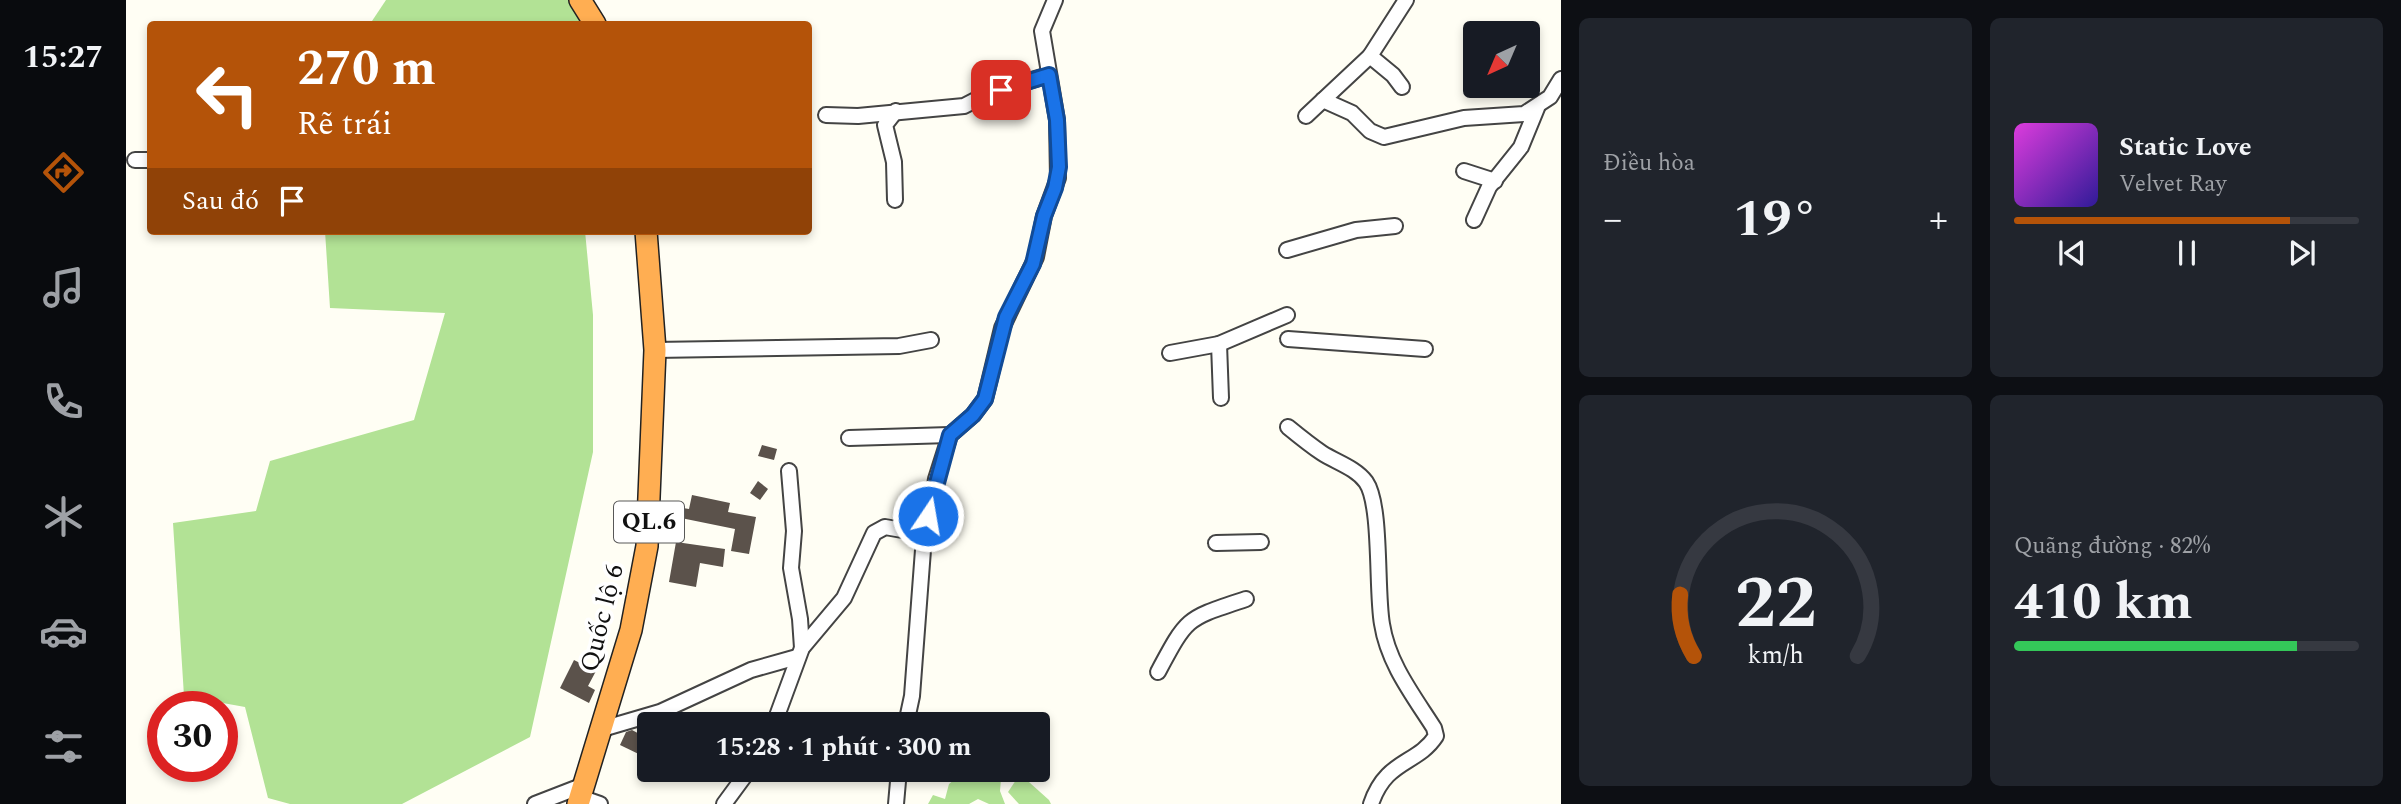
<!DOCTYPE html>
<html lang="vi">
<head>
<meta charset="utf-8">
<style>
	body { margin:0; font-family:Spectral,serif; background:#20242c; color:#f1f3f6; height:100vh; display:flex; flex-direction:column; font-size:26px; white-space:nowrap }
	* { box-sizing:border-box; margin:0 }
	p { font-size:23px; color:#9ea1a6 }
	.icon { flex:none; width:38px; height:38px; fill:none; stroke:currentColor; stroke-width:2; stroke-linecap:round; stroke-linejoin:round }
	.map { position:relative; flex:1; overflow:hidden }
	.details { display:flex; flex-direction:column; gap:18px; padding:18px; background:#0d0f14; width:840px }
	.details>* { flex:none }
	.top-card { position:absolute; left:21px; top:21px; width:665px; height:214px; border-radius:7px; box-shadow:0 4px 10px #0003; background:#b45309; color:#fff; overflow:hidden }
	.needle { width:46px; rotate:224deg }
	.fabs { position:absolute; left:1337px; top:21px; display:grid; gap:14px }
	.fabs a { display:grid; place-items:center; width:77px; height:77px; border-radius:7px; background:#171b24; box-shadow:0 4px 10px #0003; font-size:35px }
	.speed { position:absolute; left:21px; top:691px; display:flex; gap:14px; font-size:35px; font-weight:700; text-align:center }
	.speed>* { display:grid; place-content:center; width:91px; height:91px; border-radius:50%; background:#171b24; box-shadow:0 4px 10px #0003; line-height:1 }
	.speed .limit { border:10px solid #d22; background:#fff; color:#111 }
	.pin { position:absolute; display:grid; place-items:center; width:60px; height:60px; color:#fff; margin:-30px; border-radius:14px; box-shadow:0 4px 10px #0006 }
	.me { position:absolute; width:77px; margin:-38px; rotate:12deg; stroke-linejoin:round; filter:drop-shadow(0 0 5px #0008) }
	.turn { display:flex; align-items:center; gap:24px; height:147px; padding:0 35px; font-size:32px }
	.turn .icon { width:91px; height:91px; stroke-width:2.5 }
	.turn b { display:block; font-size:49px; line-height:60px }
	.then { display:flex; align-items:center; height:66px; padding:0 35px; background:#0003; gap:14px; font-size:26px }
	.big { font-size:52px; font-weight:700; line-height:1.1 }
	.details .card { flex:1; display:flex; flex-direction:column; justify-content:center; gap:10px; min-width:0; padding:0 24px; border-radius:10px; background:#20242c }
	.details .dial { align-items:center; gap:0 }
	.dial svg { height:182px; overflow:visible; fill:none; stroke:#363941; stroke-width:7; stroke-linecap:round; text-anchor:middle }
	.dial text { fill:#f1f3f6; stroke:none }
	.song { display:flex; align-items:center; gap:21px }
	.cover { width:84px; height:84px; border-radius:10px; background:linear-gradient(135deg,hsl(300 70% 55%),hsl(250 70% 35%)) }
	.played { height:7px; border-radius:4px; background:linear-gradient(90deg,#b45309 80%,#363941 80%) }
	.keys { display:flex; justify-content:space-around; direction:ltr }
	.heat { display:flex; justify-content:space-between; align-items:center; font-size:38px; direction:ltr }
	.charge { height:10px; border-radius:5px; background:linear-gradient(90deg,#34c759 82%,#363941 0) }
	.details .tiles { flex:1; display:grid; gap:18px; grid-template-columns:repeat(2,1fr) }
	.trip { position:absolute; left:511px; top:712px; width:413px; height:70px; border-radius:7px; background:#171b24; box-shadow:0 4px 10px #0003; font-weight:700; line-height:70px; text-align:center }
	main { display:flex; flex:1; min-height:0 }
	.menu { display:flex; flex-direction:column; width:126px; justify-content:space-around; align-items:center; background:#090b0e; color:#9ea1a6 }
	.menu .icon { width:49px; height:49px }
	.menu .selected { color:#b45309 }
	.menu b { font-size:32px; color:#f1f3f6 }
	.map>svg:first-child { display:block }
	.forest { fill:#b2e295 }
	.building { fill:#5b524b }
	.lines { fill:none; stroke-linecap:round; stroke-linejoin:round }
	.minor-casing { stroke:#444; stroke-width:18 }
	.highway-casing { stroke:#222; stroke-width:24 }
	.minor { stroke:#fff; stroke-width:14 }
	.highway { stroke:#ffae52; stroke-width:21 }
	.route-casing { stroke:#114b97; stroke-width:18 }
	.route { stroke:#1a73e8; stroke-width:12 }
	.labels { text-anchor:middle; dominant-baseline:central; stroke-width:7; stroke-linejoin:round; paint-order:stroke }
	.shield { fill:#fff; stroke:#585858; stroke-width:2 }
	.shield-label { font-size:24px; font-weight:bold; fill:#111 }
	.street-label { font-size:26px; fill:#111; stroke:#fff }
</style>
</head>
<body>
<main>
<nav class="menu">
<b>15:27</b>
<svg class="icon selected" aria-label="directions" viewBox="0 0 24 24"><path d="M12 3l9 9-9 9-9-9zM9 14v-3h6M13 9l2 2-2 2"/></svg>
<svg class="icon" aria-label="music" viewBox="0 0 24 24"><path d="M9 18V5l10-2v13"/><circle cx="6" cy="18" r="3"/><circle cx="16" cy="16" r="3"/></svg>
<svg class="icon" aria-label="phone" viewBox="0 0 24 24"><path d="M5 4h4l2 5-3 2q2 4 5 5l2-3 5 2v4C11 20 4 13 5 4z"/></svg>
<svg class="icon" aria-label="climate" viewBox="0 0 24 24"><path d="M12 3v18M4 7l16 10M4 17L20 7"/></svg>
<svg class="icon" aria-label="car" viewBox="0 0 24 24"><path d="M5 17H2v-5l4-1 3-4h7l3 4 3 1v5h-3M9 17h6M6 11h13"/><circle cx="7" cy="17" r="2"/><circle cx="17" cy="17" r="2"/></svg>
<svg class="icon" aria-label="filters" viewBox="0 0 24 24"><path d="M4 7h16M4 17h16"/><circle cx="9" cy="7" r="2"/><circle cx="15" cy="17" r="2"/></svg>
</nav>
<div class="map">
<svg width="1435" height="804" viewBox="0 0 1435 804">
	<rect width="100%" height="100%" fill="#fffef4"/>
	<g class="forest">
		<path d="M260,0h196l13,24h-225z"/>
		<path d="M199,231h260l8,84v137l-63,285 -128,67h-112l-22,-6 -23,-91 -61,-11 -11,-173 83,-12 14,-50 144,-41 31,-107 -115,-5z"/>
		<path d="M840,770h17l18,9 -1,12 5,13h-16l-11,-5 -9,5h-41l5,-9 12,4 4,-15z"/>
		<path d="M894,774l29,26 2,4h-32l-11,-12z"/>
	</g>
	<g class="building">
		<path d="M636,445l15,4 -3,11 -16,-4z"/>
		<path d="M632,481l10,8 -8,11 -10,-7z"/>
		<path d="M566,495l38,8 -2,9 28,5 -7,37 -18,-3 4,-22 -54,-11 2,-10 6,1z"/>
		<path d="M550,542l49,7 -2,18 -23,-4 -4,24 -27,-5z"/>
		<path d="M448,660l22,11 -8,15 7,4 -6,13 -29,-15z"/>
		<path d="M506,730l17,9v20l-29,-14 6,-13z"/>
	</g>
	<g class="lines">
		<defs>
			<g id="minor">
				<path d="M1244,56l23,19 9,12"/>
				<path d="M1197,100l29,13 18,18 14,6 80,-19 60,-4 26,-17 11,-18"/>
				<path d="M700,115l32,1 106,-10 27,-14 58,-17"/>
				<path d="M1180,116l64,-60 36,-56"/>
				<path d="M9,160h15"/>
				<path d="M1338,171l31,10"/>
				<path d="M769,200l-1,-38 -9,-37 11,-14"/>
				<path d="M1348,220l15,-33 32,-40 16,-39"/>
				<path d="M1161,250l69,-20 39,-4"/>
				<path d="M1162,339l137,10"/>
				<path d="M1093,344l2,54"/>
				<path d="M529,350l244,-4 32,-6"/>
				<path d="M1044,353l49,-9 68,-29"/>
				<path d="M1162,427c11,9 22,18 34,26 14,9 34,15 44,29 16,23 10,109 16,142 6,39 31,71 52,104l2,8c-19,29 -50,23 -65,68"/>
				<path d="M723,438l101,-3"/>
				<path d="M663,471l5,60 -3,37 9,51 2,29"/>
				<path d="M1090,543l45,-1"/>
				<path d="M1032,672c30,-56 28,-53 88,-73"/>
				<path d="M648,724l28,-76 42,-50 30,-65 11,-6 40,7"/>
				<path d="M780,724l6,-28 11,-146 13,-71 14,-44 23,-20 12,-16 17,-71 34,-71 8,-41 14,-38 -1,-58 -15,-89 13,-31"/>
				<path d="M476,729l58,-17 91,-42 46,-13"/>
				<path d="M454,797l20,7"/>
				<path d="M409,804l49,-19"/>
				<path d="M598,804l25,-34"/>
				<path d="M770,804l3,-34"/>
			</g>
			<g id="highway">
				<path d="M454,0l15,24"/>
				<path d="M452,804l53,-174 16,-84 8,-196 -9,-119"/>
			</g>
		</defs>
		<use href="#minor" class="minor-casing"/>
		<use href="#highway" class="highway-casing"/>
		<use href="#minor" class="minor"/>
		<use href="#highway" class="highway"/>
	</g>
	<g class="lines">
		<defs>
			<path id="route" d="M802,516l22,-81 23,-20 12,-16 21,-82 27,-53 11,-48 11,-28 4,-21 -2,-47 -8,-45 -48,15"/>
		</defs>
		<use href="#route" class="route-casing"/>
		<use href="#route" class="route"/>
	</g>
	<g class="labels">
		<rect class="shield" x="488" y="501.5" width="70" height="41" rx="5"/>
		<g class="shield-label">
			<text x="523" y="522">QL.6</text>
		</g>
		<g class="street-label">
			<text transform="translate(476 618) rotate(-76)">Quốc lộ 6</text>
		</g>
	</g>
</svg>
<div class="fabs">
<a><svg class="needle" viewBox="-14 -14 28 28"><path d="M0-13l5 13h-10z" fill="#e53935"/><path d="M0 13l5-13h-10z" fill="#9ea1a6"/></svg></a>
</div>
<div class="speed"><div class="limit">30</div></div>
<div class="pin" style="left:875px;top:90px;background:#d93025"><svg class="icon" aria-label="arrive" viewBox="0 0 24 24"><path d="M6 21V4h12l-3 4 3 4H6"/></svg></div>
<svg class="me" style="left:802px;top:516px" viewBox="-20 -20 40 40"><circle r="17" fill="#1a73e8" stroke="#fff" stroke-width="3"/><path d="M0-11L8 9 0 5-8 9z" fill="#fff"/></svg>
<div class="trip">15:28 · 1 phút · 300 m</div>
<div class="top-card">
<div class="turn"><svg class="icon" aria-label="left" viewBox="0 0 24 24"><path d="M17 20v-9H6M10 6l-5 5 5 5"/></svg><div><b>270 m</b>Rẽ trái</div></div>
<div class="then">Sau đó<svg class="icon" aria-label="arrive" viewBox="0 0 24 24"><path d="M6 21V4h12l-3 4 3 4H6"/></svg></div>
</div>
</div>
<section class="details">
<div class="tiles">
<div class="card"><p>Điều hòa</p>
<div class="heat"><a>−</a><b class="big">19°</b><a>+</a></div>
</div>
<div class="card">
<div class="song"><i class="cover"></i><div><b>Static Love</b><p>Velvet Ray</p></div></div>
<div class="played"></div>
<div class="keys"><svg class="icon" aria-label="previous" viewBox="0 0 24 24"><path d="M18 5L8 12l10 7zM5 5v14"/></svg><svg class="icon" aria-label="pause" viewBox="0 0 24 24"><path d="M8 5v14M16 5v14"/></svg><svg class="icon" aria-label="next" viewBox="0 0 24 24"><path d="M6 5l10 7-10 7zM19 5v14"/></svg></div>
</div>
<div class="card dial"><svg viewBox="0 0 100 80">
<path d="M14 69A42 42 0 1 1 86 69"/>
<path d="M14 69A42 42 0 0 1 8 42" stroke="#b45309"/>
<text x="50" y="56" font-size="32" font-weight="700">22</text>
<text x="50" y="72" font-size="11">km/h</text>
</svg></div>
<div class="card"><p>Quãng đường · 82%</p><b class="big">410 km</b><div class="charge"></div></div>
</div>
</section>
</main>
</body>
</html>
